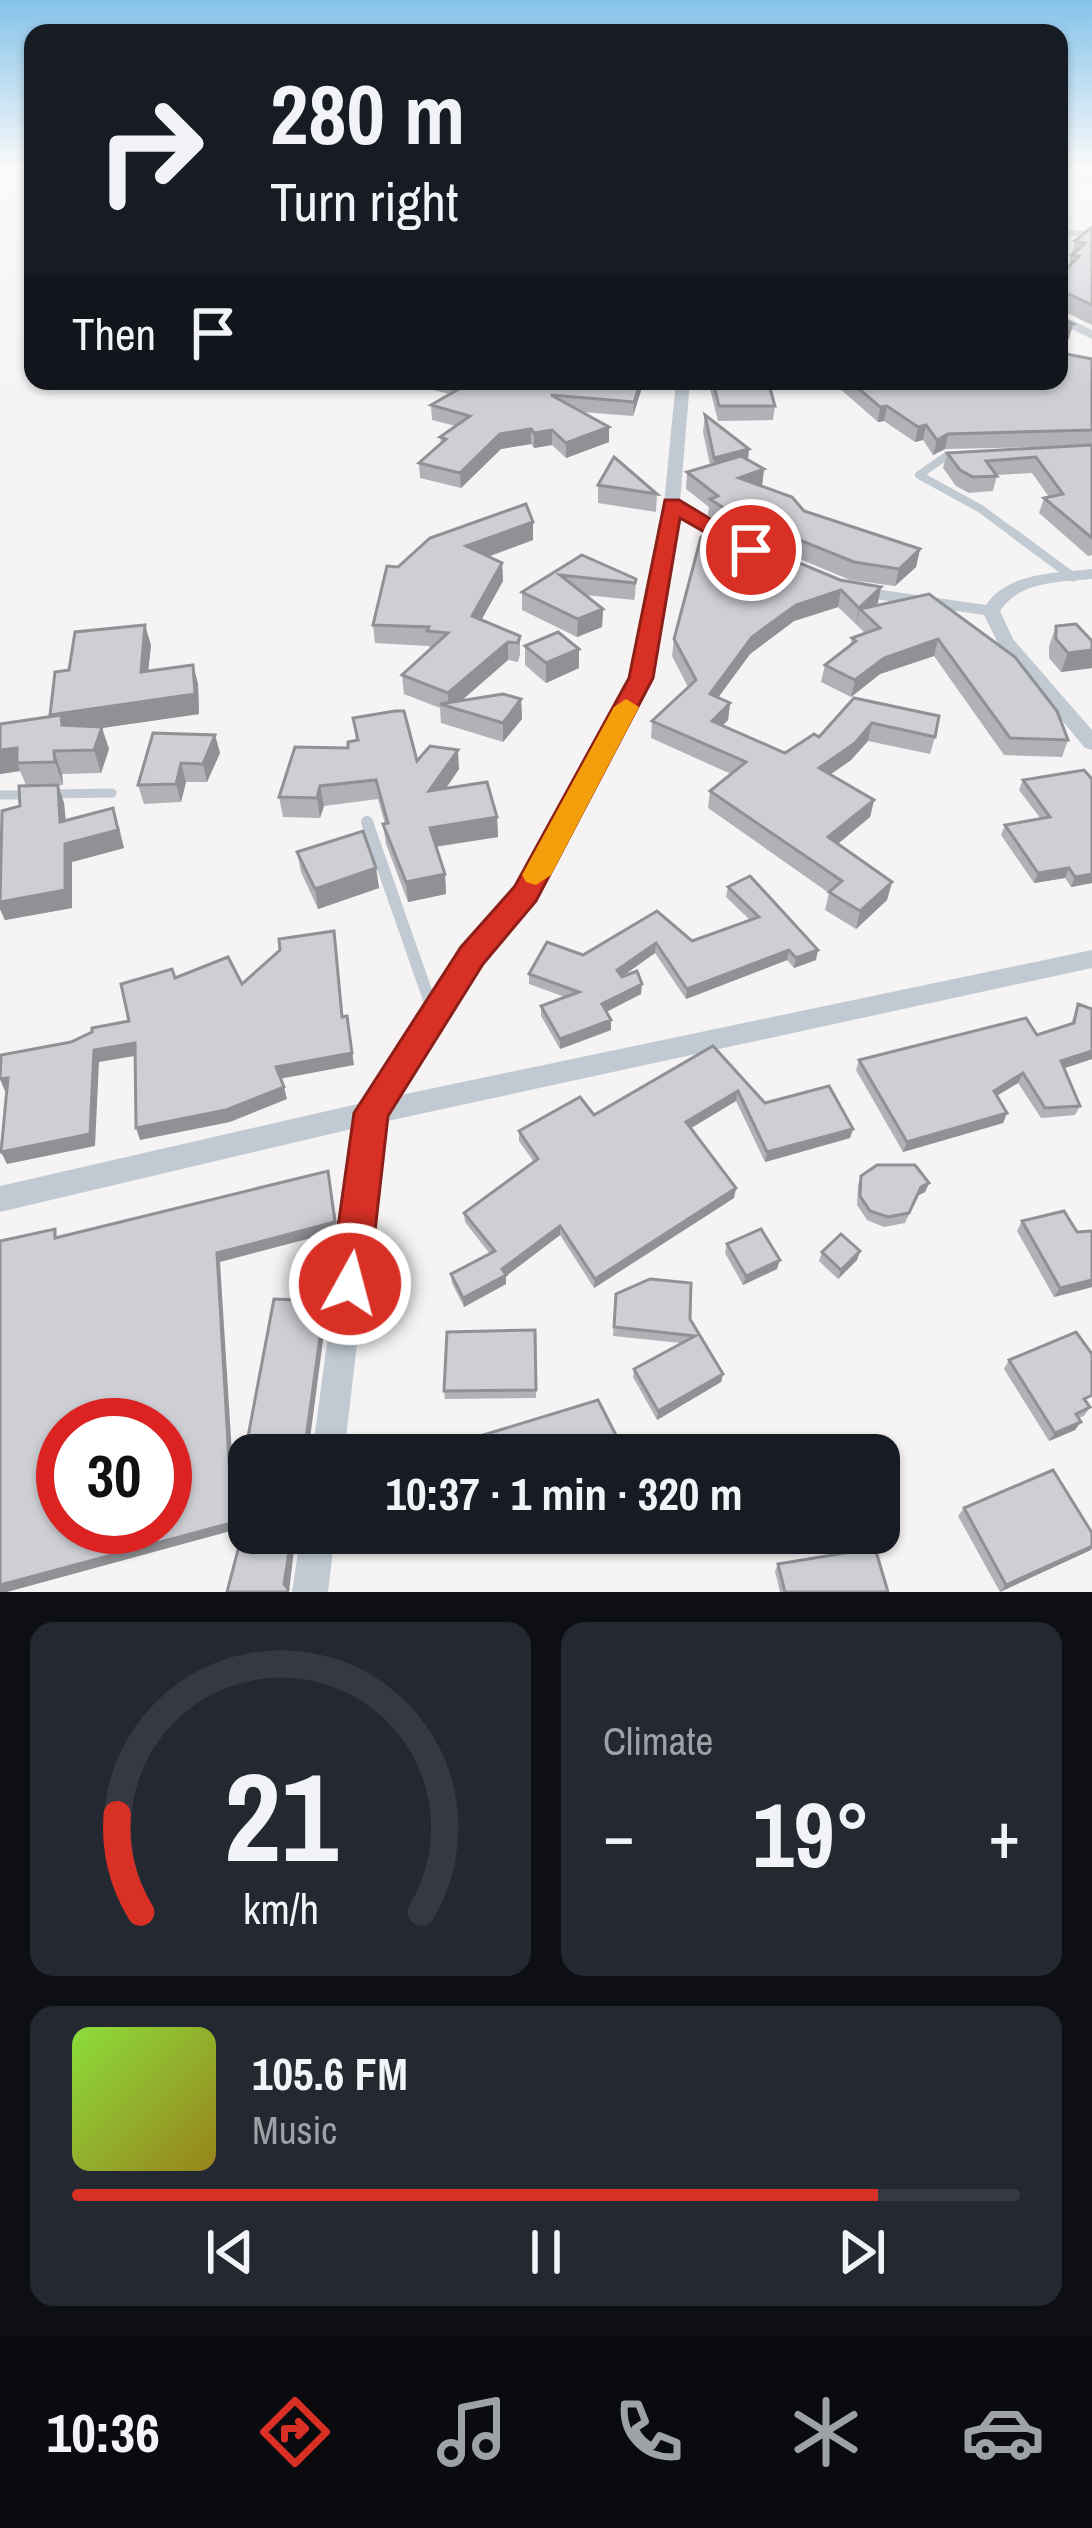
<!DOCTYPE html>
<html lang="en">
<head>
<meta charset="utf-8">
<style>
	body { margin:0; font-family:"Archivo Narrow",sans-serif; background:#242831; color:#f1f3f6; height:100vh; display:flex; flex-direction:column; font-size:45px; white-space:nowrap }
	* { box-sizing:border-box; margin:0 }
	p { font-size:39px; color:#9ea1a6 }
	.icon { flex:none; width:66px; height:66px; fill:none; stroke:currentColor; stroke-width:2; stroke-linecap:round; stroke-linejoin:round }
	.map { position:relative; height:1592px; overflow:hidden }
	.sheet { display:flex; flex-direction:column; gap:30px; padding:30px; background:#0d0f14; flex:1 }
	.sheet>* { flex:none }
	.hud { position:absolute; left:24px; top:24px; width:1044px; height:366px; border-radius:24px; box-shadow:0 3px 9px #0004; background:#171b24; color:#f1f3f6; overflow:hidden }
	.speed { position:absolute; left:36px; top:1398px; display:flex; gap:24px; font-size:60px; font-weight:700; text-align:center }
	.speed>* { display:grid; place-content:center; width:156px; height:156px; border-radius:50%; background:#171b24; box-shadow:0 3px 9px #0004; line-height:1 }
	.speed .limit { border:18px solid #d22; background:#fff; color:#111 }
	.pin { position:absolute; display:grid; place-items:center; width:102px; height:102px; color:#fff; margin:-51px; border:6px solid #fff; border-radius:50%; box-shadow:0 3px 12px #0007 }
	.me { position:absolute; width:132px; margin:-66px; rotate:7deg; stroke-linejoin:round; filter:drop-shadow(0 0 9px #0008) }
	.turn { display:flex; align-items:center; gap:42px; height:252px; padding:0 48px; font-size:54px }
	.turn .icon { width:156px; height:156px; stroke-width:2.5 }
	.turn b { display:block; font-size:84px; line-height:102px }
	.then { display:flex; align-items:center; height:114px; padding:0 48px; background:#0003; gap:24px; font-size:45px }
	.big { font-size:90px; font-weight:800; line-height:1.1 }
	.sheet .card { flex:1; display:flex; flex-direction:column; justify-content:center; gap:18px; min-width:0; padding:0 42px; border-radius:24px; background:#242831 }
	.sheet .dial { align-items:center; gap:0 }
	.dial svg { height:312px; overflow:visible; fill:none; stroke:#363941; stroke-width:7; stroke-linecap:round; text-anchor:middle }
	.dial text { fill:#f1f3f6; stroke:none }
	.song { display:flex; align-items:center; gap:36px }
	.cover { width:144px; height:144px; border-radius:18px; background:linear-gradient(135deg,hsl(90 70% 55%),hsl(50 70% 35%)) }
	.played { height:12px; border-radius:6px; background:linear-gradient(90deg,#d93025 85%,#363941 85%) }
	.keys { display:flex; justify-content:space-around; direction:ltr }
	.heat { display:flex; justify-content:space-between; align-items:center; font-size:66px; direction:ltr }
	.sheet .tiles { flex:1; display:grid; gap:30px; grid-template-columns:1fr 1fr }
	.card:last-child { grid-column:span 2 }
	.trip { position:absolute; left:228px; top:1434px; width:672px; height:120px; border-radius:24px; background:#171b24; box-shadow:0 3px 9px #0004; font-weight:800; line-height:120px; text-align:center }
	.tab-bar { display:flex; height:192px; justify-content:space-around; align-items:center; background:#090b0e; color:#9ea1a6 }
	.tab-bar .icon { width:84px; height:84px }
	.tab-bar .current { color:#d93025 }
	.tab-bar b { font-size:54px; color:#f1f3f6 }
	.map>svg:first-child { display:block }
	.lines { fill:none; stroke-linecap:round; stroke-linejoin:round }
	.service-far2 { stroke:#c1cad2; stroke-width:8 }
	.service-far1 { stroke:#c1cad2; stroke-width:9 }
	.service { stroke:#c1cad2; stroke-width:12 }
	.minor { fill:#c1cad2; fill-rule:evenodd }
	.wall { fill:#b0b2b7 }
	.shaded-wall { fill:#909195 }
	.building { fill:#cdcfd5; stroke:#909195; stroke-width:3; fill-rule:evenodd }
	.route { fill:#d93025; stroke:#8d1f18; stroke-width:3 }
	.slow { fill:#f59e0b }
</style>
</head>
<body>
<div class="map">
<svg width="1092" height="1592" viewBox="0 0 1092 1592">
	<rect width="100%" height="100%" fill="#f5f3f3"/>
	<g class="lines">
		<path class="service-far2" d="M957,457h-12l-26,18 62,34 35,26"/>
		<g class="service-far1">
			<path d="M1012,532l61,45"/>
			<path d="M51,794l61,-1"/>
			<path d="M0,795h33"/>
		</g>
		<path class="service" d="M367,822l66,189"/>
		<g class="minor">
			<path d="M1059,170l33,6v6l-33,-7z"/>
			<path d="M1059,229l33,2v6l-33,-2z"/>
			<path d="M1059,314l33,16v9l-33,-16z"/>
			<path d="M676,381h14l-10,121 65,41 -8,5 -6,-2 -53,-32 -28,164 -116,221 -54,63 -84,134 696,-146v18l-709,154 -39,333h-32l44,-327 -356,84v-26l362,-83 102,-155 54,-61 114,-209 32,-174z"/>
			<path d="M1092,569v10c-32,3 -73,2 -92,32l13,28 79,91v20l-7,-2 -86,-103 -15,-30 -130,-19 -9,-5 9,-5 132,19c22,-33 70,-32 106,-36z"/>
			<path d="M301,1533h34l-7,59h-36z"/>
		</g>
	</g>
	<g class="wall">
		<path d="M1092,227v98l-31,-15 -2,2v-35l9,-10 7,-26z"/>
		<path d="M1059,316l14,8 -4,14h-4l-1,12 2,4 26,5v196l-4,1 -49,-43 5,-15 5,-1 -17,-24 -35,2 -4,16 -24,2 -13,-7 -13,-18 4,-15 135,-7 -137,3 -12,6 -10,-15 -8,2 -31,-21 -6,1 -47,-41h228z"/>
		<path d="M428,381h216l-11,35 -51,-4 27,15v15l-43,16 -14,-13 -18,3 -3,-4 -30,5 -40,39 -41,-10 -1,-15 22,-20 -1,-6 16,-11 -24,-6 -1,-15 19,-11 -21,-5z"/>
		<path d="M708,381h60l7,25 -2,14 -55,1z"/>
		<path d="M705,415l44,34 -1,11 16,9 -2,16 -2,1 44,25 116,38 -4,18 -21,19 -45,-6 -122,-51 -20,-14 1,-8 -23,-18 1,-17 23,-7 -7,-33z"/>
		<path d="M598,485l59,9 -1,18 -58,-9z"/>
		<path d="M533,522v18l-45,17 14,6 1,18 -22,39 39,16v18l-2,8 -10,-2 -46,40 59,-1 1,20 -19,23 -62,-19 -1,-15 -36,-14 -2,-19 28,-26 -1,-3 -54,-3 -2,-18 25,-58z"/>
		<path d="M582,555l54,24 -1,17 -1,4 -49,-5 18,14 -1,18 -25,10 -55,-27v-18z"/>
		<path d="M840,580l41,7 -5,18 53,-11 139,146 -6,17 -58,-2 -70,-99 -54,18 -29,23 -30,-15 4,-17 25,-19 2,-8 13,-5 -27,-26 -44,14 -44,33 -32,44 12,5 -2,17 -6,6 63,27 34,-16 35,-39 81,39 -5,17 -62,-13 -17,19 -21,15 44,25 -4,17 -32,27 54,38 -5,18 -31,29 -31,-19 4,-17 -121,-85 2,-17 21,-17 -80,-36 1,-17 36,-34 -16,-31 2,-17z"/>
		<path d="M1056,626l36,42 -31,4 -12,-14v-12z"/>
		<path d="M151,645l-3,26 45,-6 5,19 1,30 -97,14 7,21 -8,24 -39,1 1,11h-5l6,18 2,17 53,6 5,22 -52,14v46l-67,12 -5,-11v-65l20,-38 6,-21 -6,-14 -20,3v-50l51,-7 18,-47z"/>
		<path d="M525,646l54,22 -33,15 -21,-18z"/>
		<path d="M353,718l64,43 42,8 -13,19 51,29 1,20 -62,10 9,27 1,20 -38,8 -22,-58 -3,-20h2l-7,-25 -54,7 -4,12 -37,-1 -4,-20 69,-49 8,-7z"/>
		<path d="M215,735l5,18 -13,29h-21l-5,20 -37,2 -6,-19z"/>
		<path d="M1092,779v104l-21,4 -6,-9 -31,5 -33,-48 4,-10 36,-6 -22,-29 4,-10z"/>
		<path d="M297,852l79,16 3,20 -61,21 -17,-37z"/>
		<path d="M728,887l88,73 -22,8 -7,-8 -101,39 -31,-46 -33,23 19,18 -35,18 5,18 -51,19 -19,-33v-10l24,-9 -36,-13v-10l54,-19 74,-44 35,30 58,-21 -24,-23z"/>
		<path d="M1078,1004l14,5v50l-28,9 16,38 -5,9 -34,3 -23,-35 -21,13 10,17 -4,10 -100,29 -47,-82 3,-10 178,-25 34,-11z"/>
		<path d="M713,1046l52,57 88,26 -3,9 -85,24 -29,-61 -46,28 46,59 -2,10 -140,90 -34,-53 -54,41v8l-42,23 -12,-24 -1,-9 39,-20 -25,-32 -1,-9 70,-51 -15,-21v-10l75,-16z"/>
		<path d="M861,1176l68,7 -4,9 -8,4 -12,27 -21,4 -17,-7 -10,-15 1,-20z"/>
		<path d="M1022,1221l55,11 15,55 -38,10 -37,-66z"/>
		<path d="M727,1244l50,25 -34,16 -18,-32z"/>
		<path d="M860,1251l-3,9 -19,19 -19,-18 3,-9z"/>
		<path d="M616,1294l74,25 33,55 -2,8 -64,38 -24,-43 1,-8 47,-26 -68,-7z"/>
		<path d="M535,1330l1,68 -91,1 -1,-8z"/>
		<path d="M1009,1360l78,43 3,4 -6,9 -6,2 -3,12 -26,11 -45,-72z"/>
		<path d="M964,1508l128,25v16l-92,43 -42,-76z"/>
		<path d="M778,1564l110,28h-108l-5,-21z"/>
	</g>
	<g class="shaded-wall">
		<path d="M1073,324l-4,14 -10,1v-13z"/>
		<path d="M641,381h3l-11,35 1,-14z"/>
		<path d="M887,406l-3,15 -6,1 2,-15z"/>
		<path d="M926,425l-3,15 -8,2 3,-15z"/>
		<path d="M609,427v15l-43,16v-15z"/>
		<path d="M531,429v15l-30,5 -40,39 -1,-15 40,-39z"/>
		<path d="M552,430v15l-18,3v-15z"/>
		<path d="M948,434l-3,15 -12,6 4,-15z"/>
		<path d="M749,449l-2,18 -35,9 2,-18z"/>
		<path d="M764,469l-2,16 -25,10 2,-17z"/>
		<path d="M533,522v18l-66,24 -1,-18z"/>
		<path d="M920,549l-4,18 -21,19 4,-17z"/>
		<path d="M502,563l1,18 -30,54 -1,-19z"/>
		<path d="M881,587l-3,16 -12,12 -6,-6 -4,16 3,-17z"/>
		<path d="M841,590l-3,17 -44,14 -44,33 -42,57 2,-17 42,-57 44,-32z"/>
		<path d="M603,609l-1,18 -25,10 1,-18z"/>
		<path d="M145,625l6,20 -5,47 -5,-20z"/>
		<path d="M938,639l-4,17 -54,18 -29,23 4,-17 29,-22z"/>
		<path d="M508,642v18l-55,48 -5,-2v-13z"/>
		<path d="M579,649v19l-33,15v-20z"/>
		<path d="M1092,650v18l-31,4 7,-19z"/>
		<path d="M193,665l5,19 1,30 -97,14 7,21 -8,24 -7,-23 -37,-16 -7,-19z"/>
		<path d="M521,699l1,20 -19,23v-19z"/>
		<path d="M730,703l-2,17 -18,19 2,-18z"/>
		<path d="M872,723l-4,18 -17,19 -36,25 4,-17z"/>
		<path d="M215,735l5,18 -13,29 -4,-18z"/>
		<path d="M17,748v15l3,8 -20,3v-24z"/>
		<path d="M458,750l1,19 -28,41 -2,-19z"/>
		<path d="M54,751l8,23 1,11 -8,-23z"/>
		<path d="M181,763l5,19 -5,20 -5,-18z"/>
		<path d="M58,785l6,18 3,37 -7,-18z"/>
		<path d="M320,786l4,20 -4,12 -3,-20z"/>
		<path d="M874,800l-4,17 -46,38 4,-18z"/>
		<path d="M113,808l11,40 -52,14v46l-67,12 -5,-11v-7l65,-58z"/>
		<path d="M497,817l1,20 -67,10 -1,-19z"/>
		<path d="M376,868l3,20 -61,21 -3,-20z"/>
		<path d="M1069,868l-4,10 -31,5 4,-10z"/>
		<path d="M445,874l1,20 -38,8 -2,-20z"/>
		<path d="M1092,874v9l-21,4 4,-10z"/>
		<path d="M892,882l-5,18 -31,29 4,-18z"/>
		<path d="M656,943l-1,10 -39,28 1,-11z"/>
		<path d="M789,950l-2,10 -101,39 1,-10z"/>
		<path d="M818,950l-2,10 -22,8 2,-10z"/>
		<path d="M642,984l-1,10 -39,20v-10z"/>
		<path d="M347,1016l7,49 -75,14 -3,-12z"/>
		<path d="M611,1020v10l-51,19v-10z"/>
		<path d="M135,1043l5,12 -41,7 -4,84 -88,18 -6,-12 93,-102z"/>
		<path d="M1092,1051v8l-36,12 5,-10z"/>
		<path d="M1023,1073l-5,10 -29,17 5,-9z"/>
		<path d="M8,1078l6,11 -9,2 -5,-12z"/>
		<path d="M284,1087l3,12 -57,23 -90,18 -4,-12z"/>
		<path d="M738,1091l-2,10 -52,31 2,-10z"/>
		<path d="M1007,1113l-4,10 -100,29 4,-10z"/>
		<path d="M853,1129l-3,9 -85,24 2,-10z"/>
		<path d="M330,1180l8,51 -118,31 15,240 -4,-8 -14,-241z"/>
		<path d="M929,1183l-4,9 -8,4 -12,27 16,-36z"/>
		<path d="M736,1188l-2,10 -140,90 1,-9z"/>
		<path d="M560,1226v9l-54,41v8l-42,23 -1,-9z"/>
		<path d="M860,1251l-3,9 -19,19 3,-9z"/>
		<path d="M780,1260l-3,9 -34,16 3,-9z"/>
		<path d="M1092,1280v7l-38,10 6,-9z"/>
		<path d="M325,1301l2,9 -19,144 -3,-8z"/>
		<path d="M723,1374l-2,8 -64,38 1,-9z"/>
		<path d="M1081,1422l-6,8 -26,11 6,-8z"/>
		<path d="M620,1443l-1,8 -7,4h-14z"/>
		<path d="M246,1519l3,7 -242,66h-7v-7z"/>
		<path d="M292,1533h4l-7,59h-2l-3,-8z"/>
		<path d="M1092,1546l-1,4 -91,42 6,-7z"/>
	</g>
	<g class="building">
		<path d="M1092,227v78l-26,-12 -7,7v-23l20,-21 -7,-1 13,-12 -10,-2z"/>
		<path d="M1059,316l14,8 -14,2z"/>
		<path d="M1059,335l8,4 -6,6 5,9 26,5v71l-144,4 -11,6 -11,-15 -8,2 -31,-21 -7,1 -30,-26h209z"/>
		<path d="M452,381h189l-7,21 -83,-7 58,32 -43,16 -14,-13 -18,3 -3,-4 -31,5 -40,39 -41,-10 27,-24 -6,-2 30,-21 -39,-11 35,-20z"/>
		<path d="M713,381h55l7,25h-56z"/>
		<path d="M705,415l44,34 -35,9z"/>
		<path d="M1092,445v93l-48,-40 19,-4 -27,-37 -50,4 11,15 -24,1 -13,-7 -13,-17z"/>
		<path d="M741,456l23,13 -25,9 53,19 12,14 116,38 -21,20 -45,-7 -124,-50 -20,-13 8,-3 -31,-24z"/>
		<path d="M614,457l43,37 -59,-9z"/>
		<path d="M526,504l7,18 -67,24 36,17 -30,53 48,20 -2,7 -10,-1 -60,51 -46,-18 46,-42 -21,-2 2,-4 -56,-2 14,-59 11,1 32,-29z"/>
		<path d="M718,529l122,51 41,7 -22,21 -18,-18 -45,15 -44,32 -42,57 20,9 -18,18 73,32 29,-19 5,3 35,-39 85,18 -4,21 -63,-14 -17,20 -36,25 55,32 -46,37 64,45 -32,29 -31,-19 13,-11 -132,-90 36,-29 -94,-41 44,-41 -22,-41 27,-102z"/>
		<path d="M582,555l54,24 -1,4 -75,-8 43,34 -25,10 -56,-27z"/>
		<path d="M929,594l86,63 42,54 11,29 -58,-2 -72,-99 -54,19 -29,22 -30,-15 31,-24 -4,-3 28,-10 -20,-19z"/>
		<path d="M1076,624l16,17v9l-24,3 -12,-14v-13z"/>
		<path d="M145,625l-4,47 52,-7 2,29 -145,21 5,-43 14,-2 6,-38z"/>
		<path d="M558,632l21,17 -33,14 -21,-17z"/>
		<path d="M503,694l18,5 -18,24 -63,-19z"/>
		<path d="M395,711h9l13,50 13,-15 28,4 -29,41 58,-9 10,35 -67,11 15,46 -39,8 -23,-58 5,-1 -12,-43 -56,6 -3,12 -38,-1 16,-50 53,1v-6l10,-2 -5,-22z"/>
		<path d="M61,715l1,10 40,2 -8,23 -40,1 1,11 -38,1v-15l-17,2v-26z"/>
		<path d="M153,733l62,2 -12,29 -22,-1 -5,21 -38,1z"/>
		<path d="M1084,770l8,9v95l-17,3 -6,-9 -31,5 -33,-48 45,-8 -27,-37z"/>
		<path d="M58,785l2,37 53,-14 5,22 -53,14v46l-65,12 2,-91 18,-5 -1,-20z"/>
		<path d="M363,831l13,37 -61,21 -18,-37z"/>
		<path d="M750,876l68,74 -22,8 -7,-8 -102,39 -31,-46 -39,27 5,7 15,-6 5,13 -40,20 9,16 -51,19 -19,-33 38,-14 -50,-18 18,-32 36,13 74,-44 35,30 67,-24 -31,-30z"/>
		<path d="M334,931l8,86 5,-1 5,37 -76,14 8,20 -58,23 -90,18 -1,-85 -41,7 -4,84 -89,18 7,-74 -8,1 1,-24 70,-13 21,-10v-4l37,-7 -8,-37 51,-15 3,9 53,-21 14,27 38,-34 -1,-11z"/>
		<path d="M1078,1004l14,5v42l-31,10 19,45 -35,2 -22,-35 -29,18 13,22 -100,29 -48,-82 167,-42 11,17 37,-12z"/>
		<path d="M713,1046l52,57 64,-17 24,43 -86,23 -29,-61 -52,31 50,66 -141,91 -35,-53 -58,43 4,6 -43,23 -12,-24 44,-23 -31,-38 74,-54 -19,-28 61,-34 14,18z"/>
		<path d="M877,1165h38l14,18 -8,4 -12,26 -21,4 -18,-6 -10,-15 1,-20z"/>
		<path d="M328,1171l7,51 -118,31 14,241 6,1 37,-196 51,2 -20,145 10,6 -1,3h-65v78h43l-8,51 4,5 -1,3h-60l19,-73 -246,66v-344l55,-12v9zM63,1425h102v102h-102z"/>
		<path d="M1064,1211l13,21 15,-1v49l-32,8 -38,-67z"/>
		<path d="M761,1229l19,31 -34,16 -19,-32z"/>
		<path d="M841,1234l19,17 -19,19 -19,-18z"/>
		<path d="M650,1279l41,4 -1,36 33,55 -65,37 -24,-42 61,-33 -81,-9 2,-33z"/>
		<path d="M535,1330l1,60 -92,1 3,-59z"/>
		<path d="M1076,1332l16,22v41l-8,4 6,8 -14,7 5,8 -26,11 -46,-73z"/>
		<path d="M598,1400l22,43 -22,12h-113l-5,-19z"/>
		<path d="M814,1437l26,1 17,17h-59z"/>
		<path d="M1053,1470l39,63v13l-86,39 -42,-77z"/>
		<path d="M875,1548l13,44h-103l-7,-28z"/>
	</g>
	<linearGradient id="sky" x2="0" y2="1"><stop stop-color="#85c3ea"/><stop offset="0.43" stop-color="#fafafa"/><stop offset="1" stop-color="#fafafa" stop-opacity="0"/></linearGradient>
	<rect width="1092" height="393" fill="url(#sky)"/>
	<path class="route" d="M665,500h14l83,50 -11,6 -8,-2 -63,-36 -27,160 -117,223 -53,63 -95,152 -19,168 -6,14 -13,5 -14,-5 -6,-14 24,-171 107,-166 54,-61 114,-208z"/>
	<path class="slow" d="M626,699l13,8 -88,168 -15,10 -10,-3 -4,-7 92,-168z"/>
</svg>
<div class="speed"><div class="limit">30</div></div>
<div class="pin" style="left:751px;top:550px;background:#d93025"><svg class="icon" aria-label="arrive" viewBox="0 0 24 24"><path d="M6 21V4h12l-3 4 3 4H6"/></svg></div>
<svg class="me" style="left:350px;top:1284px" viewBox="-20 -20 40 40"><circle r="17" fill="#d93025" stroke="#fff" stroke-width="3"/><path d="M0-11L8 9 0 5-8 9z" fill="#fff"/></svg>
<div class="trip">10:37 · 1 min · 320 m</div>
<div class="hud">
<div class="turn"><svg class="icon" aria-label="right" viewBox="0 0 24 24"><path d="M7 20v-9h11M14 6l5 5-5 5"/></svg><div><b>280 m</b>Turn right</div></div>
<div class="then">Then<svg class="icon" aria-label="arrive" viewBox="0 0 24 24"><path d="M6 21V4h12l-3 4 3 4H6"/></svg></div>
</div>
</div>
<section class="sheet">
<div class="tiles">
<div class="card dial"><svg viewBox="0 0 100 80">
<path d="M14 69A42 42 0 1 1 86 69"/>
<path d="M14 69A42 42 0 0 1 8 44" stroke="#d93025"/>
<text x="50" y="56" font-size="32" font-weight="700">21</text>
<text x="50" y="72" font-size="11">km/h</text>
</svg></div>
<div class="card"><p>Climate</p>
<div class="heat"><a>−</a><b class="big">19°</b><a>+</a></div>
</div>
<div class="card">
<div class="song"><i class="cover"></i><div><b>105.6 FM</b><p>Music</p></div></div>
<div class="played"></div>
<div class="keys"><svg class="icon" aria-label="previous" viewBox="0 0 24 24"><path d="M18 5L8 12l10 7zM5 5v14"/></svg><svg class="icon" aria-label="pause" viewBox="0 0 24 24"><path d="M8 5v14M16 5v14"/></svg><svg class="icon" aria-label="next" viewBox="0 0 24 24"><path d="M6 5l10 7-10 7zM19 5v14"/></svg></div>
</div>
</div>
</section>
<nav class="tab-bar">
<b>10:36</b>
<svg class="icon current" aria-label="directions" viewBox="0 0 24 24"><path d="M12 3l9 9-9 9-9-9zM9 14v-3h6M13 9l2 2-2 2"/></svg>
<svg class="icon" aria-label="music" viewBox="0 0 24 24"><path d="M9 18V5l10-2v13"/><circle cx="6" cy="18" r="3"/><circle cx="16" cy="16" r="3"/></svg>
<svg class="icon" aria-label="phone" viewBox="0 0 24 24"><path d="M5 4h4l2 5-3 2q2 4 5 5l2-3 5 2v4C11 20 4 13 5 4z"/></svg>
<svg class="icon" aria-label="climate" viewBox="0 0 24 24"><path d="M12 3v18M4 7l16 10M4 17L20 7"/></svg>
<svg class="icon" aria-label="car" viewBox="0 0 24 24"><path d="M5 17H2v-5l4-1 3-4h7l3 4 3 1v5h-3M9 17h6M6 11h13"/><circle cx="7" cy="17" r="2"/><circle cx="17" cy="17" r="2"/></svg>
</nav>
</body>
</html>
